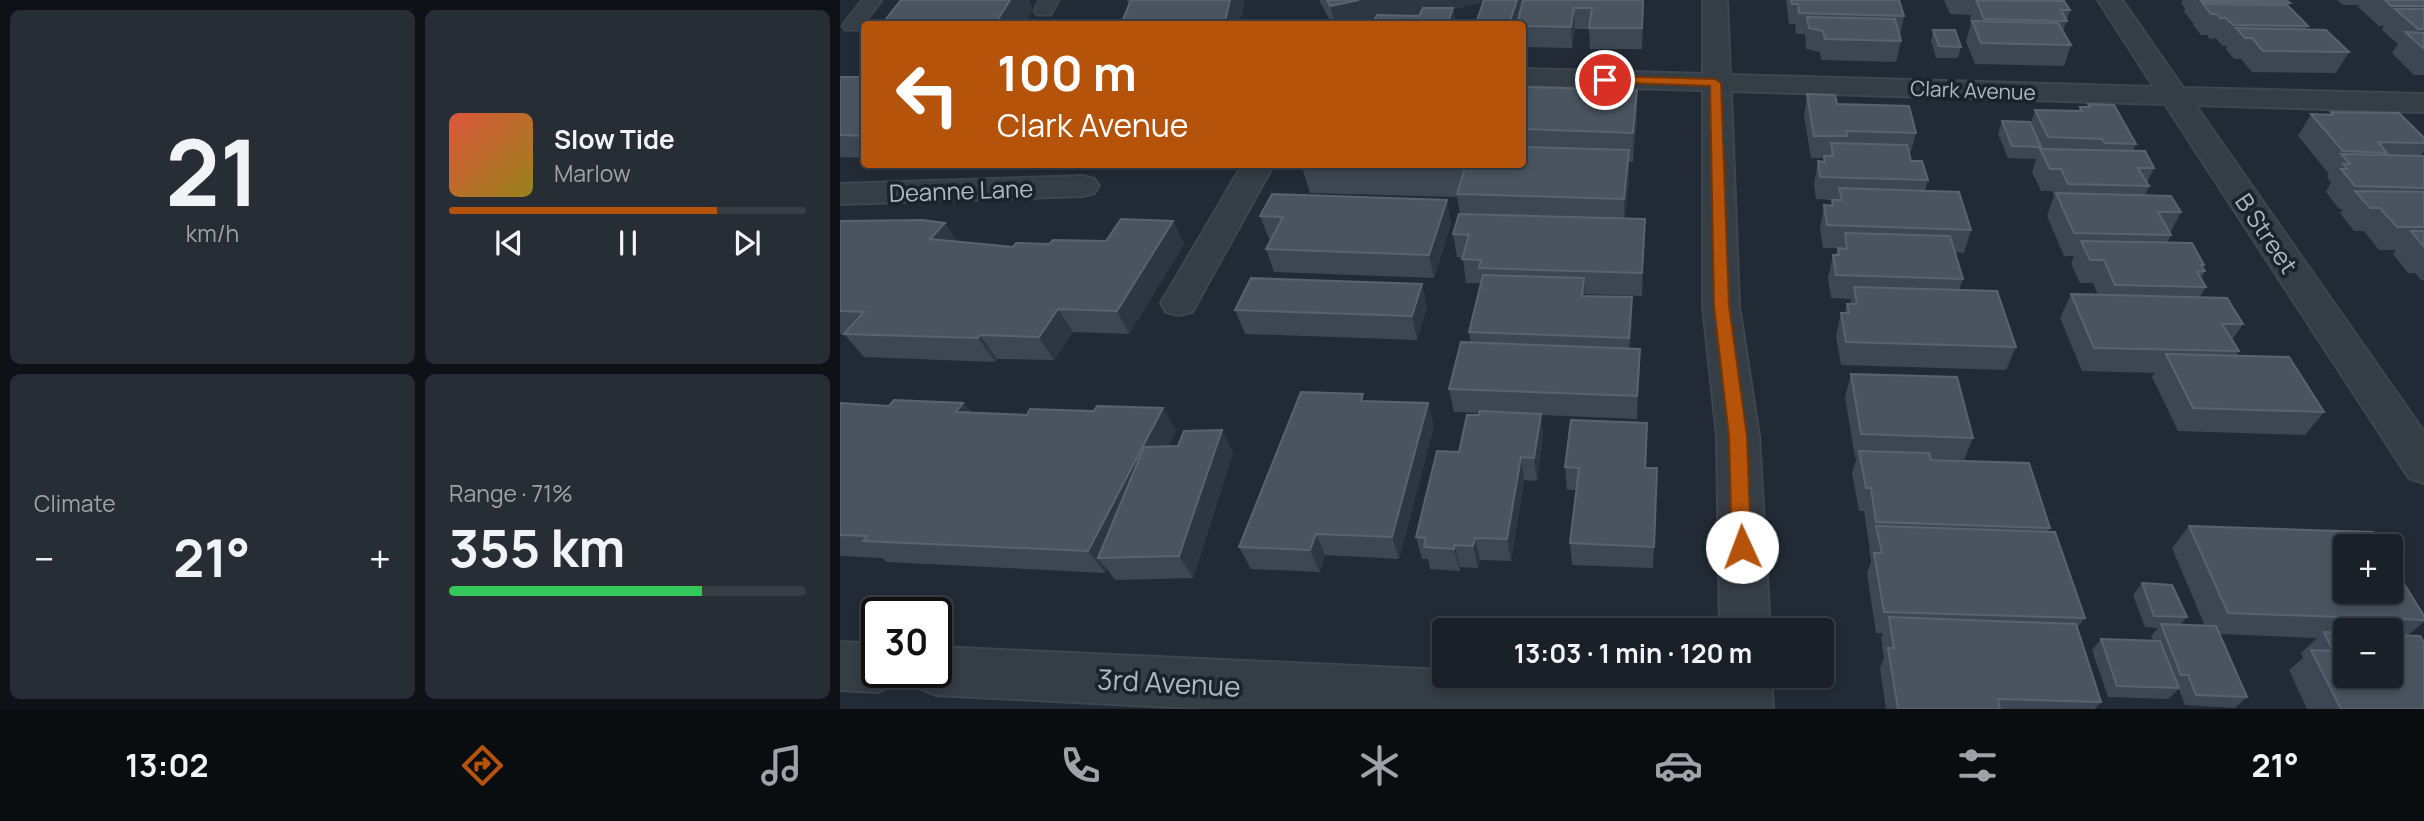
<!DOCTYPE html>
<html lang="en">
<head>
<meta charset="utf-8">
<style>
	body { margin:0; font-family:Manrope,sans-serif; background:#272d34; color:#f1f3f6; height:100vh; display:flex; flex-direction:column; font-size:26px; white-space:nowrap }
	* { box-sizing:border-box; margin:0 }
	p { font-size:23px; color:#9fa3a8 }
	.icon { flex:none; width:38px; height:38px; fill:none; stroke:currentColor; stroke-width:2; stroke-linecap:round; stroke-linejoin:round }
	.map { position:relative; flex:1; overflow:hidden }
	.panel { display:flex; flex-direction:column; gap:10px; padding:10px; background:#0e1216; width:840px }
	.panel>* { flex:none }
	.top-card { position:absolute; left:21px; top:21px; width:665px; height:147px; border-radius:7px; box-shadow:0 4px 10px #0003,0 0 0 2px #383e45; background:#b45309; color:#fff; overflow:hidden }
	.controls { position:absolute; left:1493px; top:534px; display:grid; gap:14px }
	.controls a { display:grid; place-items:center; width:70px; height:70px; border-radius:7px; background:#1a2028; box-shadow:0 4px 10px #0003,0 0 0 2px #383e45; font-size:35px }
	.speed { position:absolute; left:21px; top:597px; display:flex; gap:14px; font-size:35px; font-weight:700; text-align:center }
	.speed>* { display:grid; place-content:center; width:91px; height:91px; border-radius:50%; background:#1a2028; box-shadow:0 4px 10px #0003,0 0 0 2px #383e45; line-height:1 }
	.speed .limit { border:4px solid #111; border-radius:10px; background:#fff; color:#111 }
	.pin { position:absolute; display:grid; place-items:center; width:60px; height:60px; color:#fff; margin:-30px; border:4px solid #fff; border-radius:50%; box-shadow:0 2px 7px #0007 }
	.me { position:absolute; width:77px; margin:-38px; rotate:358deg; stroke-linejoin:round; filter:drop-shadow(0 0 5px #0008) }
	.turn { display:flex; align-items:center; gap:24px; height:147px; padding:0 21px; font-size:32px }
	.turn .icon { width:91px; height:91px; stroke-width:2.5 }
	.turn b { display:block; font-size:49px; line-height:60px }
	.big { font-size:52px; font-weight:700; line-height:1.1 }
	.panel .widget { flex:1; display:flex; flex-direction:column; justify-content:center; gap:10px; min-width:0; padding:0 24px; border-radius:10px; background:#272d34 }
	.panel .dial { align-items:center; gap:0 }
	.dial b { font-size:91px; line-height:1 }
	.song { display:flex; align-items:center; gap:21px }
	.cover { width:84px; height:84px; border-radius:10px; background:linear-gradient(135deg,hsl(10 70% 55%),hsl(50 70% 35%)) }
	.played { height:7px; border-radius:4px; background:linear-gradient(90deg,#b45309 75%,#383e45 75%) }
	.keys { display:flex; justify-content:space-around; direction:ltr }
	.heat { display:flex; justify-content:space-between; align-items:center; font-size:38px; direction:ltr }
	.charge { height:10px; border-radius:5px; background:linear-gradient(90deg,#34c759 71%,#383e45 0) }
	.panel .tiles { flex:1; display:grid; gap:10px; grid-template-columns:repeat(2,1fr) }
	.trip { position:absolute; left:592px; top:618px; width:402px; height:70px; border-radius:7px; background:#1a2028; box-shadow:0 4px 10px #0003,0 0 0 2px #383e45; font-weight:700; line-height:70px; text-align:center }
	.tab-bar { display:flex; height:112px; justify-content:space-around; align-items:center; background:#0a0d10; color:#9fa3a8 }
	.tab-bar .icon { width:49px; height:49px }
	.tab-bar .selected { color:#b45309 }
	.tab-bar b { font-size:32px; color:#f1f3f6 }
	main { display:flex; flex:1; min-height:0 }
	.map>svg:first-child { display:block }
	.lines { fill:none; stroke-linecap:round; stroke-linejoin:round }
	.service-casing { stroke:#3e464f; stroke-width:3 }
	.minor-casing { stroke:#3e464f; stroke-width:4 }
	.service { fill:#353d45; fill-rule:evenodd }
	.minor { fill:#353d45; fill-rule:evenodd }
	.wall { fill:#3d4753; fill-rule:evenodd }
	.shaded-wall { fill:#2d3742 }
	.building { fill:#49545f; stroke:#59636f; stroke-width:2 }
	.route { fill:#b45309; stroke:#753606; stroke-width:2 }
	.labels { text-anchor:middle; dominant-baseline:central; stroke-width:7; stroke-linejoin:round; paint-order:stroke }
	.far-street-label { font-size:21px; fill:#afb8c2; stroke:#1a222a }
	.street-label { font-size:24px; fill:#afb8c2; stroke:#1a222a }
	.near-street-label { font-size:28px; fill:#afb8c2; stroke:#1a222a }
</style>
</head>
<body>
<main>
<section class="panel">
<div class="tiles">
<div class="widget dial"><b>21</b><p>km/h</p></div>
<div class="widget">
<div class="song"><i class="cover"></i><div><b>Slow Tide</b><p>Marlow</p></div></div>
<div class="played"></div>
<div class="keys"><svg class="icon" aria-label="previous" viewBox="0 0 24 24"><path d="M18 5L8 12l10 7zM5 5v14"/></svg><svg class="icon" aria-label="pause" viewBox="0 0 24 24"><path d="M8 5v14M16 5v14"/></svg><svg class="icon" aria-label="next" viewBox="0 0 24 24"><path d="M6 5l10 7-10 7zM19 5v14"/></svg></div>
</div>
<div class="widget"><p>Climate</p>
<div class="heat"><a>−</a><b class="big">21°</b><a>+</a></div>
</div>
<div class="widget"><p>Range · 71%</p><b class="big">355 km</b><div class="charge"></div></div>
</div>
</section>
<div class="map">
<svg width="1584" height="709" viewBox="0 0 1584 709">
	<rect width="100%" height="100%" fill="#222b35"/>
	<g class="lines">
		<defs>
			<g id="service">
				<path d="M22,0h20l-23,30h-14l-3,-4z"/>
				<path d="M199,0h20l-8,15h-14l-3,-4z"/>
			</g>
			<g id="minor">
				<path d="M863,0h24l3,75 424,12 -56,-87h24l61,88 241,6v18l-229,-7 229,327v51l-15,-5 -244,-374 -434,-13 8,215 20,130 11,194h-50l-3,-194 -14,-130v-216l-181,-5v-16l181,5z"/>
				<path d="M403,164h31l-82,148 -13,3 -13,-3 -5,-9z"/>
				<path d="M243,176l11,3 5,7 -5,7 -11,3 -243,8v-20z"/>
				<path d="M0,642l37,2v28h24l-6,13 -18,7 -37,-2z"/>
				<path d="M96,647l508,23v6h127l149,6 1,-6h50l2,33h-562l-275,-14 -18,-7 -7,-16h25z"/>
			</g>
		</defs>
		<use href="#service" class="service-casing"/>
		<use href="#minor" class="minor-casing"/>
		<use href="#service" class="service"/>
		<use href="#minor" class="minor"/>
	</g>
	<g class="wall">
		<path d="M287,0h118l-6,24h-118l8,-19z"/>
		<path d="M479,0h325l-2,49h-52l-1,-20h-14l-3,19 -50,-1v-23h-46l7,-22 -30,7 2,11 -2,4h-121z"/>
		<path d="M946,0h113l5,16 -4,20 1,5 -5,21 -75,-2 -1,-8 -14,-3 -1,-15h-9l-1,-10h-6z"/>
		<path d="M1104,0h114l12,10 -7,21 8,14 -7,21 -89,-2 -9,-22 5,-19 -1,-3 1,-5 -21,-1z"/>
		<path d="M1343,0h103l4,3 -2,3 20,20 -2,3 43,23 -13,21 -84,-1 -11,-13h-7l-8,-10 1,-3h-5l-6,-8 -6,1 -3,-4h-6l-8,-10 1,-2h-1l-9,-11 1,-4 -4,-5z"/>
		<path d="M1497,0h87v75h-10l-22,-22 6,-9 -16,-14 2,-4h-5l-21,-19 2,-2h-17z"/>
		<path d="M1093,30l28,17 -3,11h-22l-5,-17z"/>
		<path d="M0,77h24v81l-24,-1z"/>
		<path d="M682,87l115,32 -4,43h-4v18l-4,39 19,23 -2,54 -57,-2v2l47,25 -2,27 10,1 -3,70 -96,-4 2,22 -6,44 -13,-1 -13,81 -31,-1 -2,8 -18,-1v4l-30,-2 -2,-10h-6l-6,-22 63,-124 -25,-1 -5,-23 22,-46 -2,-11 12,-49h-15l-3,-25 -6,-1 -4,-23 7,-20 -3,-17 -147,-4 -9,-29h221z"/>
		<path d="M967,94l109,39 -6,22 1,6 17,19 -3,10 46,40 -7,23 -9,-1 8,27 -4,11 57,57 -10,23 -165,-5 -5,-29 5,-23h4l2,-9h3l1,-5 -20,-1 -3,-20 5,-23h3l2,-7h4h-19l-3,-20 4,-23 7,1 1,-6 -16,-1 -2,-15 4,-23 5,1v-4h-12l-7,-42z"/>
		<path d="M1248,104l48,40 -3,7 21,17 -7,15 2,3 -4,9 36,17 -11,21 1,2 -4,8 37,22 -1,3 2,3 -4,8 5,8 -7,11 44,26 -11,16 7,11 -3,5 88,56 -19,23 -127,-4 -26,-54 3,-4 -73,-2 -22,-53 11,-24 27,1 -5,-12h-13l-9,-19 3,-8h-10l-17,-40 7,-20 -2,-5h-11l-9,-19 4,-13 -28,-1 -10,-24 4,-13 29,2 4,-13 43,1 2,-4h7z"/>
		<path d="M1491,112l93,26v13l-4,5h4v124h-3l-6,-7h-7l-15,-19 3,-4h-17l-15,-19h-10l-14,-18 3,-4h-4l-13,-17 5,-10 -4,-5 2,-3 -31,-38 13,-22 18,1z"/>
		<path d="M420,216l191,7 -17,55 -160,-6 -8,-23 5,-10h-2z"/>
		<path d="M0,221l105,2 12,18 56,6 93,-6 67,-20 11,23 -55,90 -56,-2 -19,28 -57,-1 -2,3 -131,-5 -20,-23h-4z"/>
		<path d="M582,284l5,23 -10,33 -172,-6 -10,-24z"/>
		<path d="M1011,374l122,64 -9,22 -33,-1 119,69 -2,3 37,87 -8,10 24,74 -6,7h-209l-6,-41 4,-10 -3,-20 2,-5h-7l-9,-59 4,-13 -2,-13 1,-4h-1l-5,-33h-5l-7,-38 5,-16h-2l-10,-60z"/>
		<path d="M525,401l63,2 6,23 -35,133 -74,-4 -5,17 -69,-3 -12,-22z"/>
		<path d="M0,403l49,3 74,-3 8,9 56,3 136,-7 13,23 -8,15h10l44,-16 11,23 -40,125 -78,2 -8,-11 -2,4 -218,-11 -5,-4 -42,-2z"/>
		<path d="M807,446l-1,22h11l-4,100 -81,-3 -2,-22 6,-53h-9l-2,-23z"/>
		<path d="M1349,526l235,90v6l-16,13 16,74h-117l-18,-39 14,-12 -2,-5 16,-15 -97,-4 27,63 -12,11 -50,-3 -6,-16 -11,10 -60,-2 -16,-47 9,-11 52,1 -2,-4 7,-8 -13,-1 -12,-32 9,-12 45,34 -7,8 25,1 -33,-78zM1505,630h45v46h-45z"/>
	</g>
	<g class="shaded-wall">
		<path d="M170,0h19l4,10 -8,14h-30z"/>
		<path d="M390,0h15l-6,24h-13l-1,-3z"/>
		<path d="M519,0h136l-42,9 2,11 -2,4h-118l-5,-18z"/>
		<path d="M677,0h8l-8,24h-8z"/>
		<path d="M734,8l1,21 -3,19 -1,-21z"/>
		<path d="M797,90v29l-4,43v-29z"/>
		<path d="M789,150v30l-5,49v-30z"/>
		<path d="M607,200l4,23 -17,55 -5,-23z"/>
		<path d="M805,219l-1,23 -2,54v-23z"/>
		<path d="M333,221l11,23 -55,90 -12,-23z"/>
		<path d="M105,223l15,23 -30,-7z"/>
		<path d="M744,278l1,23 -3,-5z"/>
		<path d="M582,284l5,23 -10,33 -5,-24z"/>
		<path d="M792,297v24l-3,40v-23z"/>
		<path d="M218,309l15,23 -19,28 -15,-23z"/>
		<path d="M140,335l17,24 -2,3 -17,-24z"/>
		<path d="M800,349v23l-3,47v-23z"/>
		<path d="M123,403l18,23 -25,-14z"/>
		<path d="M588,403l6,23 -35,133 -7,-22z"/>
		<path d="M323,408l13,23 -64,127h-14l9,11 -2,4 -17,-22z"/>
		<path d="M701,414l2,23 -6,44 -3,-23z"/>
		<path d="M382,430l11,23 -40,125 -14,-22z"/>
		<path d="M681,457l3,23 -13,81 -4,-22z"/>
		<path d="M476,534l9,21 -5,17 -10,-22z"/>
		<path d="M635,538l5,22 -2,8 -5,-22z"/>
		<path d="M615,545l5,22v4l-6,-22z"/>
	</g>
	<g class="building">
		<path d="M61,0h109l-15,24h-113z"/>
		<path d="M291,0h99l-5,21 -38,3h-66z"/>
		<path d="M487,0h32l-29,6z"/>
		<path d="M644,0h33l-8,24 -33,-1z"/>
		<path d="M683,0h120l-1,28h-53l3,-20h-18l-3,19 -49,-1v-2h-5z"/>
		<path d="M951,0h108l5,16 -105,-3 -1,-9h-6z"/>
		<path d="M1136,0l88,1 6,9h-9l6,11 -83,-2z"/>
		<path d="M1360,0h86l4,3 -88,-1z"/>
		<path d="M1545,0h39v6h-33z"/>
		<path d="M1363,4l84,1 21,21 -75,-1 -7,-7h-6l-3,-4h-6z"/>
		<path d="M583,8h30l-6,16h-75l5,-9 42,1z"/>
		<path d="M1555,9h29v20h-6z"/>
		<path d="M967,17l88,2 6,22 -76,-2 -2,-8 -14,-3z"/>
		<path d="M1132,21l86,2 13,22 -90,-2z"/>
		<path d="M1396,28l90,2 23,22 -86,-1 -11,-13h-7z"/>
		<path d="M1093,30h22l6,17 -22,-1z"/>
		<path d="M1565,32l19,1v16z"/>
		<path d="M0,77h24v59l-24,-1z"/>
		<path d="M682,87l115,3 -4,43 -111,-4z"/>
		<path d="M967,94l28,1 2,9 72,2 7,27 -70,-2 1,5h-33z"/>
		<path d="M1248,104l26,1 22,39 -31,-1 -3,-4 -54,-2 -13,-27 47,1 -2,-4h10z"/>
		<path d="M1491,112l68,1 25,25v5l-46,-1 9,11 -44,-2 -32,-37 22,1z"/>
		<path d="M1162,121l28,1 11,25 -29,-1z"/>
		<path d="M991,143l76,2 4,16h11l6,19 -108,-3 -2,-16 7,1 -1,-6h9z"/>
		<path d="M682,147l107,3 -5,49 -167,-5 8,-26 -128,-4h185z"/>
		<path d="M1200,149l105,2 9,17h-16l11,18 -81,-2 -7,-15h-11z"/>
		<path d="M1501,154l83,2v32l-69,-2 -14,-17h6l-4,-5h7z"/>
		<path d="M999,188l120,4 12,38 -144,-5 -3,-20 9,1 -1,-6h10z"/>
		<path d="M1515,191l69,1v35h-27l-17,-19h-10z"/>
		<path d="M1216,193l115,3 10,16h-23l13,23 -97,-2z"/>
		<path d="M432,194l175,6 -18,55 -163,-6 17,-32 -23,-1z"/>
		<path d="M619,214l186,5 -3,54 -163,-5 2,-8 -19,-1 7,-24 -16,-1z"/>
		<path d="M281,219l52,2 -56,90 -59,-2 -19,28 -59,-2 -2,3 -134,-4 20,-22 -24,-1v-90l82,-1 23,3 -15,16 83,8 3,-4 33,1 4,-4 53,1z"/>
		<path d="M1571,231h13v16z"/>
		<path d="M1005,233l105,3 13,43 -127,-4 -3,-20h6l-1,-7 9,1z"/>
		<path d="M1241,241l111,2 12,22h-3l4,6 -8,1 9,15 -91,-2 -11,-25h-14z"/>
		<path d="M643,275l101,3 -2,18 50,1 -3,41 -160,-6z"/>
		<path d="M411,278l171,6 -10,32 -177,-6z"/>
		<path d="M1014,287l143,4 19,56 -170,-5 -5,-29h8l-2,-9h10z"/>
		<path d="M1231,294l156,4 16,26h-21l17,27 -145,-3z"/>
		<path d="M621,342l179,7 -3,47 -188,-7z"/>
		<path d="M1326,354l123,3 35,55 -131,-4z"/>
		<path d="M1011,374l106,3 16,61 -112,-4z"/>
		<path d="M461,392l62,2 -2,7 67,2 -36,134 -76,-3 -6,16 -71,-3z"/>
		<path d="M54,400l69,3 -7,9 71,3 3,-6 64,2 3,-5 66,2 -75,143 -225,-10 4,-5 -27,-1v-132l49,3z"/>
		<path d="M640,411l61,3 -7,44 -13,-1 -14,82 -32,-1 -2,8 -18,-1 -1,4 -30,-2 2,-9 -10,-1 21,-86 22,1 8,-37h12z"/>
		<path d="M731,420l76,3 -2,45h12l-3,79 -84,-4 9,-75 -14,-1z"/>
		<path d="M382,430l-43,126 -81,2 46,-111 34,-1 6,-15z"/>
		<path d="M1019,451l70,2 2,7 98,3 21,65 -174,-6 -5,-34h-5z"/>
		<path d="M1036,526l179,6 30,86 -201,-6 -10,-59h8z"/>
		<path d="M1349,526l184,6 9,14h-37v46h45v-31l34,55v4l-196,-7z"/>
		<path d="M1302,583l30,2 15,32 -33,-1z"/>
		<path d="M1049,617l187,7 25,78 -103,-3 2,10h-102l-10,-61h6z"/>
		<path d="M1321,624l55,2 31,71 -51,-2 -8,-20h-7z"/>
		<path d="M1484,632l21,1v43h45v-41l30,1 4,6v67h-83l-30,-59 22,1z"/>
		<path d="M1261,639l59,2 19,47 -62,-2z"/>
	</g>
	<path class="route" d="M765,76l110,3 6,4 8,223 18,130 4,111 -3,6 -6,2 -7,-2 -3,-6 -3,-111 -15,-130 -4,-220 -109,-4 -2,-2z"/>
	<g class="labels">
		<g class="far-street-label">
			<text transform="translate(1133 90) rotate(2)">Clark Avenue</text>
		</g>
		<g class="street-label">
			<text transform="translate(121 190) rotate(-2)">Deanne Lane</text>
			<text transform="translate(1427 233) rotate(56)">B Street</text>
		</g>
		<g class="near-street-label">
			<text transform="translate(329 682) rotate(3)">3rd Avenue</text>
		</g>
	</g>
</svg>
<div class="controls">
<a>+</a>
<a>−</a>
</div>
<div class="speed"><div class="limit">30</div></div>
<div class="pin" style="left:765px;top:80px;background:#d93025"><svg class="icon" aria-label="arrive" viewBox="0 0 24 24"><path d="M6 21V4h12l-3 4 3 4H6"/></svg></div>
<svg class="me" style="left:902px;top:547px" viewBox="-20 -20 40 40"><circle r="19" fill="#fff"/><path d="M0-13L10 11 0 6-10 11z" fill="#b45309"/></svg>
<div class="trip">13:03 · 1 min · 120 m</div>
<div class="top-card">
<div class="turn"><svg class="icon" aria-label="left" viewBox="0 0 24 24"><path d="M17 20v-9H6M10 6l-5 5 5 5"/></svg><div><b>100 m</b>Clark Avenue</div></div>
</div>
</div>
</main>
<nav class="tab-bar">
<b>13:02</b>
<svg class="icon selected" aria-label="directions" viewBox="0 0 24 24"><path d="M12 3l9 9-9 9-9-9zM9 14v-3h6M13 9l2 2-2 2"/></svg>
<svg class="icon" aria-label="music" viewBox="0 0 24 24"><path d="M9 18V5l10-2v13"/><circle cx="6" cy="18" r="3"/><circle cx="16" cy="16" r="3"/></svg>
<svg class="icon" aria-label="phone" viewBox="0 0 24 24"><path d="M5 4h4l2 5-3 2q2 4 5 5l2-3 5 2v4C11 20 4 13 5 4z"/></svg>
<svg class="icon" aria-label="climate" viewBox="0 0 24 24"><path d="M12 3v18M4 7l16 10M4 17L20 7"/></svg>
<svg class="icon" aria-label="car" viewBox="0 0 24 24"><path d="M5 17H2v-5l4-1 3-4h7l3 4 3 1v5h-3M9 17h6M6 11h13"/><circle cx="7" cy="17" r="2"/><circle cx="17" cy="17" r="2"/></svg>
<svg class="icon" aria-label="filters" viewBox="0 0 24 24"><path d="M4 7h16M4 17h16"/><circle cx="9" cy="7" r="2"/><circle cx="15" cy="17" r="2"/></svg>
<b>21°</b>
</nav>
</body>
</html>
